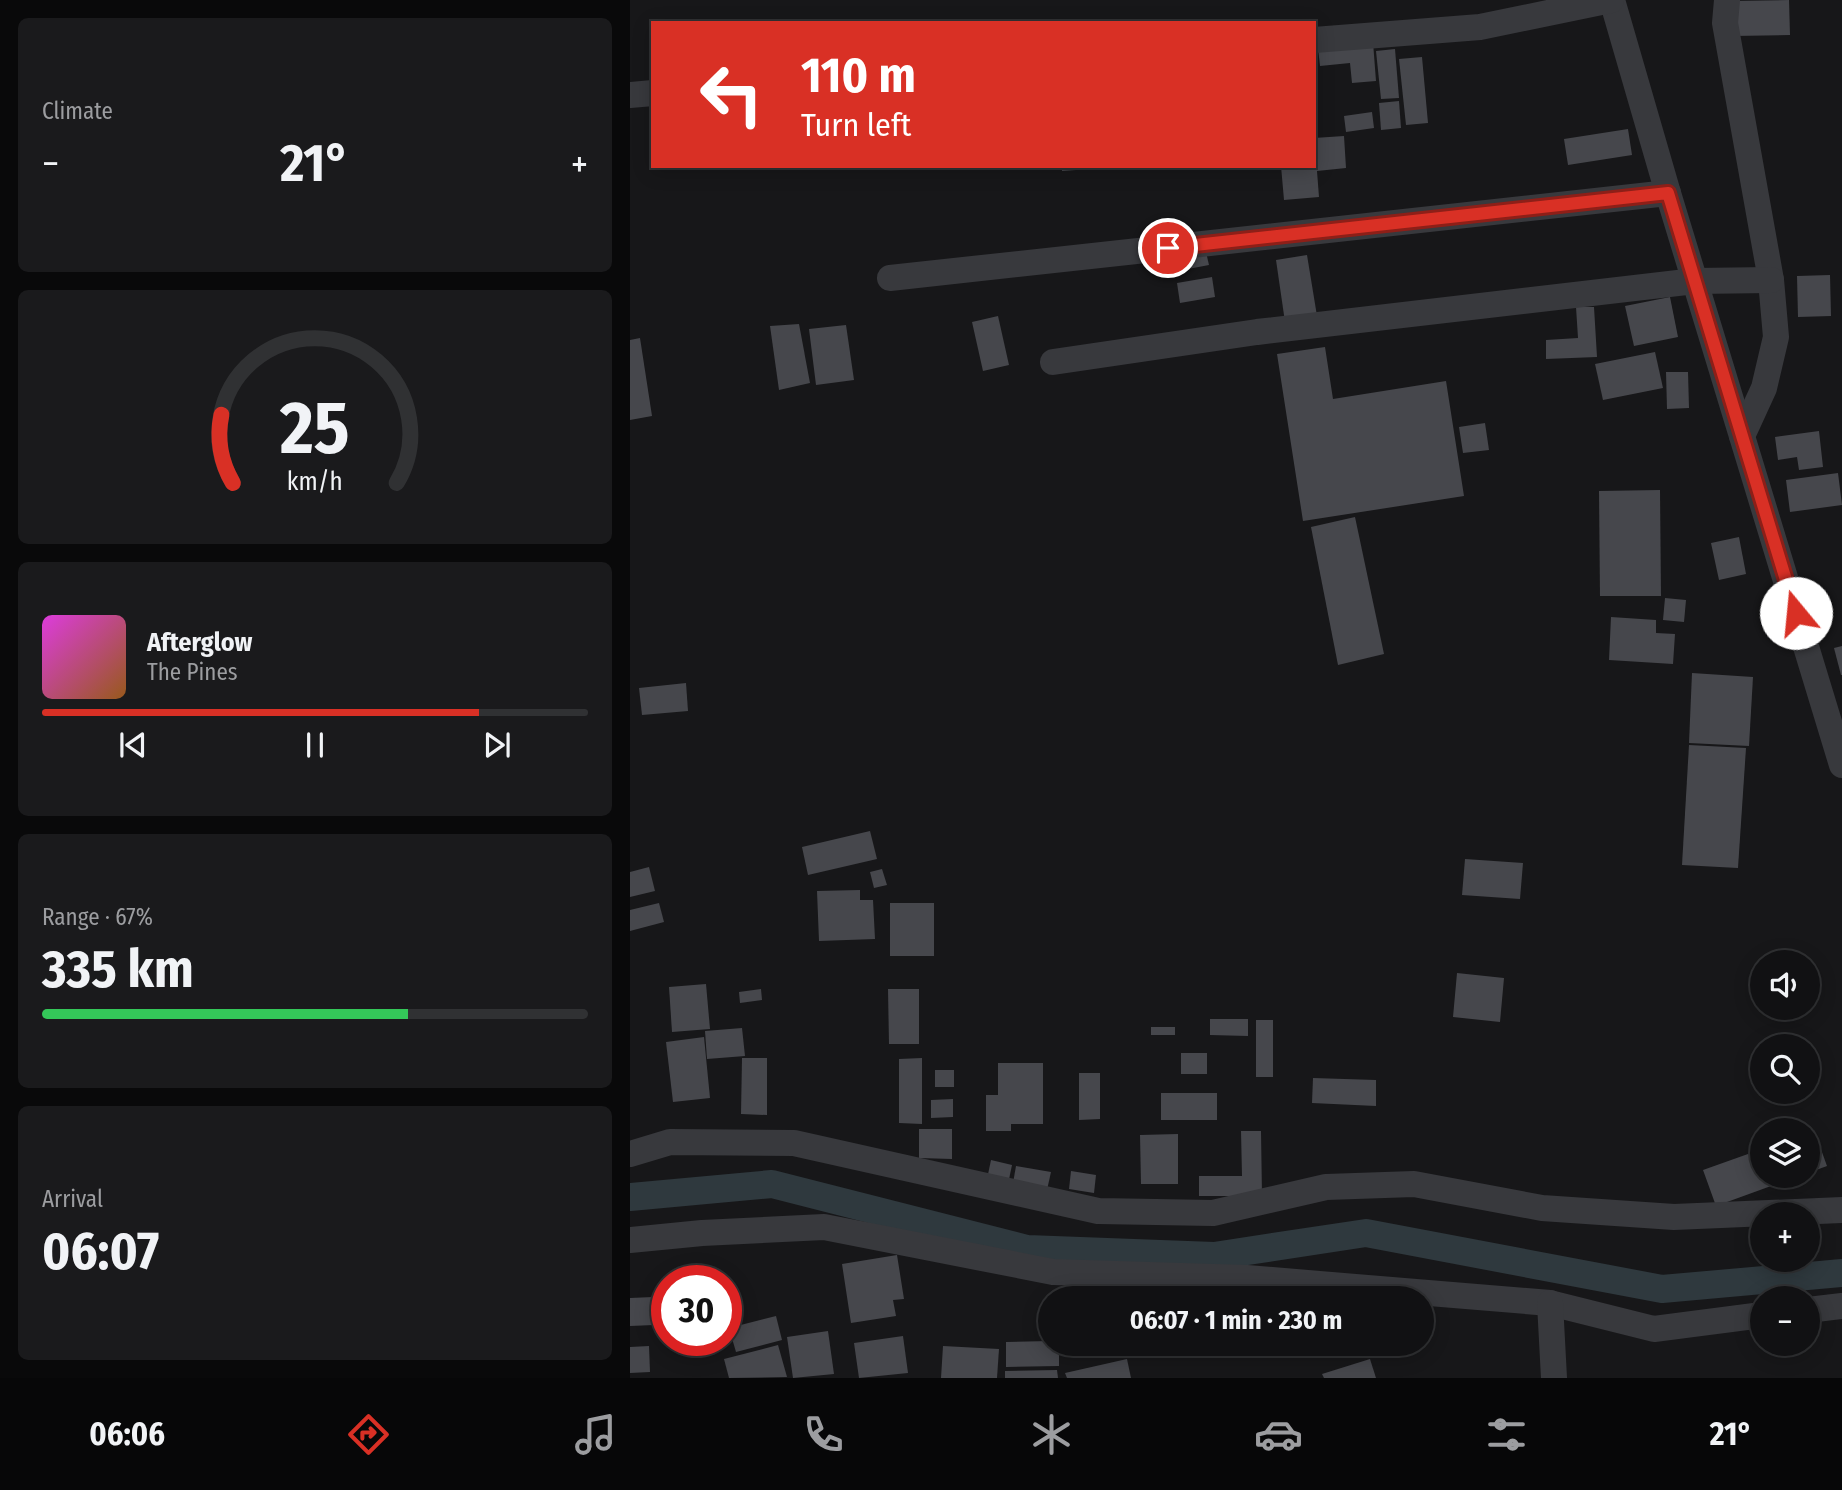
<!DOCTYPE html>
<html lang="en">
<head>
<meta charset="utf-8">
<style>
	body { margin:0; font-family:"Fira Sans Condensed",sans-serif; background:#1a1a1c; color:#f1f3f6; height:100vh; display:flex; flex-direction:column; font-size:26px; white-space:nowrap }
	* { box-sizing:border-box; margin:0 }
	p { font-size:23px; color:#9c9da0 }
	.icon { flex:none; width:38px; height:38px; fill:none; stroke:currentColor; stroke-width:2; stroke-linecap:round; stroke-linejoin:round }
	.map { position:relative; flex:1; overflow:hidden }
	.sheet { display:flex; flex-direction:column; gap:18px; padding:18px; background:#09090a; width:630px }
	.sheet>* { flex:none }
	.banner { position:absolute; left:21px; top:21px; width:665px; height:147px; border-radius:0px; box-shadow:0 4px 18px #0003,0 0 0 2px #303133; background:#d93025; color:#fff; overflow:hidden }
	.fabs { position:absolute; left:1120px; top:950px; display:grid; gap:14px }
	.fabs a { display:grid; place-items:center; width:70px; height:70px; border-radius:50%; background:#111113; box-shadow:0 4px 18px #0003,0 0 0 2px #303133; font-size:35px }
	.speed { position:absolute; left:21px; top:1265px; display:flex; gap:14px; font-size:35px; font-weight:700; text-align:center }
	.speed>* { display:grid; place-content:center; width:91px; height:91px; border-radius:50%; background:#111113; box-shadow:0 4px 18px #0003,0 0 0 2px #303133; line-height:1 }
	.speed .limit { border:10px solid #d22; background:#fff; color:#111 }
	.pin { position:absolute; display:grid; place-items:center; width:60px; height:60px; color:#fff; margin:-30px; border:4px solid #fff; border-radius:50%; box-shadow:0 2px 7px #0007 }
	.me { position:absolute; width:77px; margin:-38px; rotate:343deg; stroke-linejoin:round; filter:drop-shadow(0 0 5px #0008) }
	.turn { display:flex; align-items:center; gap:24px; height:147px; padding:0 35px; font-size:32px }
	.turn .icon { width:91px; height:91px; stroke-width:2.5 }
	.turn b { display:block; font-size:49px; line-height:60px }
	.big { font-size:52px; font-weight:700; line-height:1.1 }
	.sheet .card { flex:1; display:flex; flex-direction:column; justify-content:center; gap:10px; min-width:0; padding:0 24px; border-radius:10px; background:#1a1a1c }
	.sheet .dial { align-items:center; gap:0 }
	.dial svg { height:182px; overflow:visible; fill:none; stroke:#303133; stroke-width:7; stroke-linecap:round; text-anchor:middle }
	.dial text { fill:#f1f3f6; stroke:none }
	.song { display:flex; align-items:center; gap:21px }
	.cover { width:84px; height:84px; border-radius:10px; background:linear-gradient(135deg,hsl(300 70% 55%),hsl(30 70% 35%)) }
	.played { height:7px; border-radius:4px; background:linear-gradient(90deg,#d93025 80%,#303133 80%) }
	.keys { display:flex; justify-content:space-around; direction:ltr }
	.heat { display:flex; justify-content:space-between; align-items:center; font-size:38px; direction:ltr }
	.charge { height:10px; border-radius:5px; background:linear-gradient(90deg,#34c759 67%,#303133 0) }
	.trip { position:absolute; left:408px; top:1286px; width:396px; height:70px; border-radius:35px; background:#111113; box-shadow:0 4px 18px #0003,0 0 0 2px #303133; font-weight:700; line-height:70px; text-align:center }
	.menu { display:flex; height:112px; justify-content:space-around; align-items:center; background:#070708; color:#9c9da0 }
	.menu .icon { width:49px; height:49px }
	.menu .current { color:#d93025 }
	.menu b { font-size:32px; color:#f1f3f6 }
	main { display:flex; flex:1; min-height:0 }
	.map>svg:first-child { display:block }
	.lines { fill:none; stroke-linecap:round; stroke-linejoin:round }
	.canal { stroke:#2f393e; stroke-width:28 }
	.building { fill:#46474c }
	.minor { stroke:#38393d; stroke-width:26 }
	.route-casing { stroke:#8d1f18; stroke-width:18 }
	.route { stroke:#d93025; stroke-width:12 }
</style>
</head>
<body>
<main>
<section class="sheet">
<div class="card"><p>Climate</p>
<div class="heat"><a>−</a><b class="big">21°</b><a>+</a></div>
</div>
<div class="card dial"><svg viewBox="0 0 100 80">
<path d="M14 69A42 42 0 1 1 86 69"/>
<path d="M14 69A42 42 0 0 1 9 39" stroke="#d93025"/>
<text x="50" y="56" font-size="32" font-weight="700">25</text>
<text x="50" y="72" font-size="11">km/h</text>
</svg></div>
<div class="card">
<div class="song"><i class="cover"></i><div><b>Afterglow</b><p>The Pines</p></div></div>
<div class="played"></div>
<div class="keys"><svg class="icon" aria-label="previous" viewBox="0 0 24 24"><path d="M18 5L8 12l10 7zM5 5v14"/></svg><svg class="icon" aria-label="pause" viewBox="0 0 24 24"><path d="M8 5v14M16 5v14"/></svg><svg class="icon" aria-label="next" viewBox="0 0 24 24"><path d="M6 5l10 7-10 7zM19 5v14"/></svg></div>
</div>
<div class="card"><p>Range · 67%</p><b class="big">335 km</b><div class="charge"></div></div>
<div class="card"><p>Arrival</p><b class="big">06:07</b></div>
</section>
<div class="map">
<svg width="1212" height="1378" viewBox="0 0 1212 1378">
	<rect width="100%" height="100%" fill="#171719"/>
	<g class="lines">
		<path class="canal" d="M0,1197l142,-13 255,65 187,7 152,-23 296,56 180,-16"/>
	</g>
	<g class="building">
		<path d="M1159,0l1,35 -57,1 -1,-35z"/>
		<path d="M743,42l3,39 -24,2 -2,-20 -30,3 -2,-18z"/>
		<path d="M765,49l4,49 -18,1 -5,-48z"/>
		<path d="M792,57l6,66 -22,2 -7,-66z"/>
		<path d="M769,101l2,27 -20,2 -2,-27z"/>
		<path d="M742,112l2,16 -28,4 -2,-16z"/>
		<path d="M998,129l4,26 -64,10 -4,-26z"/>
		<path d="M714,136l2,32 -29,3 2,26 -35,3 -3,-34h33v-28z"/>
		<path d="M432,166h42v2l-42,3z"/>
		<path d="M576,252l3,13 -21,4 -2,-12z"/>
		<path d="M677,255l10,61 -32,6 -9,-62z"/>
		<path d="M1200,275l1,41 -33,1 -1,-41z"/>
		<path d="M582,277l3,20 -35,6 -3,-20z"/>
		<path d="M1040,297l8,40 -44,9 -9,-40z"/>
		<path d="M946,307h18l3,50 -51,2v-19l32,-2z"/>
		<path d="M368,316l11,49 -26,6 -11,-49z"/>
		<path d="M169,324l11,59 -31,7 -9,-64z"/>
		<path d="M216,325l8,55 -38,5 -7,-56z"/>
		<path d="M10,338l12,78 -22,4v-80z"/>
		<path d="M695,347l8,52 113,-18 18,115 -161,25 -26,-167z"/>
		<path d="M1025,352l8,36 -60,12 -8,-36z"/>
		<path d="M1036,372h22l1,36 -22,1z"/>
		<path d="M855,423l4,27 -26,3 -4,-26z"/>
		<path d="M1189,431l4,36 -24,3 -2,-13 -19,3 -3,-23z"/>
		<path d="M1208,473l4,32 -52,7 -4,-32z"/>
		<path d="M1030,490l1,106h-61l-1,-105z"/>
		<path d="M725,517l29,137 -46,11 -27,-138z"/>
		<path d="M1109,537l7,37 -27,6 -8,-37z"/>
		<path d="M1035,598l21,2 -2,22 -21,-2z"/>
		<path d="M981,617l45,3v13l19,1 -2,30 -64,-4z"/>
		<path d="M1212,646v29h-1l-7,-27z"/>
		<path d="M1062,673l61,4 -4,69 -60,-3z"/>
		<path d="M56,683l2,28 -46,4 -3,-27z"/>
		<path d="M1059,745l57,3 -8,120 -56,-3z"/>
		<path d="M240,831l7,28 -69,16 -6,-28z"/>
		<path d="M835,859l58,4 -3,36 -58,-4z"/>
		<path d="M19,867l6,24 -25,6v-25z"/>
		<path d="M252,869l5,16 -13,3 -4,-16z"/>
		<path d="M230,890v10h13l2,39 -56,2 -2,-50z"/>
		<path d="M29,903l5,19 -34,9v-21z"/>
		<rect x="260" y="903" width="44" height="53"/>
		<path d="M827,973l47,5 -4,44 -47,-5z"/>
		<path d="M76,984l4,45 -38,3 -3,-45z"/>
		<path d="M131,989l1,11 -22,3 -1,-11z"/>
		<path d="M258,989h31v55h-30z"/>
		<path d="M580,1019h38v17l-38,-1z"/>
		<rect x="626" y="1020" width="17" height="57"/>
		<rect x="521" y="1027" width="24" height="8"/>
		<path d="M112,1028l3,28 -38,3 -2,-28z"/>
		<path d="M74,1037l6,61 -37,4 -7,-60z"/>
		<rect x="551" y="1053" width="26" height="21"/>
		<path d="M112,1058h25v57l-26,-1z"/>
		<path d="M292,1058v66l-23,-1v-64z"/>
		<path d="M368,1063h45v61h-32v7h-25v-36h12z"/>
		<rect x="305" y="1070" width="19" height="17"/>
		<path d="M449,1073h21v46l-21,1z"/>
		<path d="M683,1078l63,2v26l-64,-3z"/>
		<rect x="531" y="1093" width="56" height="27"/>
		<path d="M323,1099v18l-22,1v-18z"/>
		<path d="M289,1129h33v30l-33,-1z"/>
		<path d="M1184,1130l13,36 -19,7v-41z"/>
		<path d="M611,1131h20l1,65h-63v-20h43z"/>
		<path d="M548,1134v50h-37l-1,-49z"/>
		<path d="M1132,1149v27h37l-83,30 -13,-36z"/>
		<path d="M361,1160l21,5 -4,19 -21,-5z"/>
		<path d="M386,1166l35,6 -4,18 -34,-7z"/>
		<path d="M441,1171l25,4 -2,18 -25,-4z"/>
		<path d="M267,1255l7,44 -11,1 3,16 -45,7 -9,-59z"/>
		<path d="M23,1297l1,28 -24,1v-28z"/>
		<path d="M146,1316l6,24 -46,12 -7,-24z"/>
		<path d="M198,1331l6,43 -41,4 -6,-41z"/>
		<path d="M273,1336l5,37 -49,5 -5,-35z"/>
		<path d="M420,1341v3h9v22l-53,1v-25z"/>
		<path d="M148,1345l9,32 -58,1 -5,-19z"/>
		<path d="M19,1346l1,26 -20,1v-26z"/>
		<path d="M313,1346l56,3 -2,29h-56z"/>
		<path d="M497,1359l4,19h-64l-2,-5z"/>
		<path d="M740,1359l6,19h-52l-2,-4z"/>
		<path d="M427,1370l1,8h-53v-7z"/>
	</g>
	<g class="lines">
		<g class="minor">
			<path d="M982,0l56,193 174,572"/>
			<path d="M1097,0l-2,23 46,257 5,57 -12,51 -22,48"/>
			<path d="M684,40l166,-13 131,-27"/>
			<path d="M0,95l23,-2"/>
			<path d="M260,278l778,-85"/>
			<path d="M423,362l204,-30 438,-51 76,-1"/>
			<path d="M0,1154l40,-12 124,1 304,68 115,2 113,-26 88,-3 128,24 132,9 168,-7"/>
			<path d="M0,1240l72,-7 122,-6 229,45 194,6 303,25 104,26 108,-14"/>
			<path d="M920,1303l4,75"/>
			<path d="M1178,1310l34,-4"/>
		</g>
	</g>
	<g class="lines">
		<defs>
			<path id="route" d="M538,248l500,-55 128,420"/>
		</defs>
		<use href="#route" class="route-casing"/>
		<use href="#route" class="route"/>
	</g>
</svg>
<div class="fabs">
<a><svg class="icon" aria-label="sound" viewBox="0 0 24 24"><path d="M4 9h4l5-4v14l-5-4H4zM17 9q2 3 0 6"/></svg></a>
<a><svg class="icon" aria-label="search" viewBox="0 0 24 24"><circle cx="10" cy="10" r="6"/><path d="M15 15l6 6"/></svg></a>
<a><svg class="icon" aria-label="layers" viewBox="0 0 24 24"><path d="M12 4l9 5-9 5-9-5zM3 14l9 5 9-5"/></svg></a>
<a>+</a>
<a>−</a>
</div>
<div class="speed"><div class="limit">30</div></div>
<div class="pin" style="left:538px;top:248px;background:#d93025"><svg class="icon" aria-label="arrive" viewBox="0 0 24 24"><path d="M6 21V4h12l-3 4 3 4H6"/></svg></div>
<svg class="me" style="left:1166px;top:613px" viewBox="-20 -20 40 40"><circle r="19" fill="#fff"/><path d="M0-13L10 11 0 6-10 11z" fill="#d93025"/></svg>
<div class="trip">06:07 · 1 min · 230 m</div>
<div class="banner">
<div class="turn"><svg class="icon" aria-label="left" viewBox="0 0 24 24"><path d="M17 20v-9H6M10 6l-5 5 5 5"/></svg><div><b>110 m</b>Turn left</div></div>
</div>
</div>
</main>
<nav class="menu">
<b>06:06</b>
<svg class="icon current" aria-label="directions" viewBox="0 0 24 24"><path d="M12 3l9 9-9 9-9-9zM9 14v-3h6M13 9l2 2-2 2"/></svg>
<svg class="icon" aria-label="music" viewBox="0 0 24 24"><path d="M9 18V5l10-2v13"/><circle cx="6" cy="18" r="3"/><circle cx="16" cy="16" r="3"/></svg>
<svg class="icon" aria-label="phone" viewBox="0 0 24 24"><path d="M5 4h4l2 5-3 2q2 4 5 5l2-3 5 2v4C11 20 4 13 5 4z"/></svg>
<svg class="icon" aria-label="climate" viewBox="0 0 24 24"><path d="M12 3v18M4 7l16 10M4 17L20 7"/></svg>
<svg class="icon" aria-label="car" viewBox="0 0 24 24"><path d="M5 17H2v-5l4-1 3-4h7l3 4 3 1v5h-3M9 17h6M6 11h13"/><circle cx="7" cy="17" r="2"/><circle cx="17" cy="17" r="2"/></svg>
<svg class="icon" aria-label="filters" viewBox="0 0 24 24"><path d="M4 7h16M4 17h16"/><circle cx="9" cy="7" r="2"/><circle cx="15" cy="17" r="2"/></svg>
<b>21°</b>
</nav>
</body>
</html>
